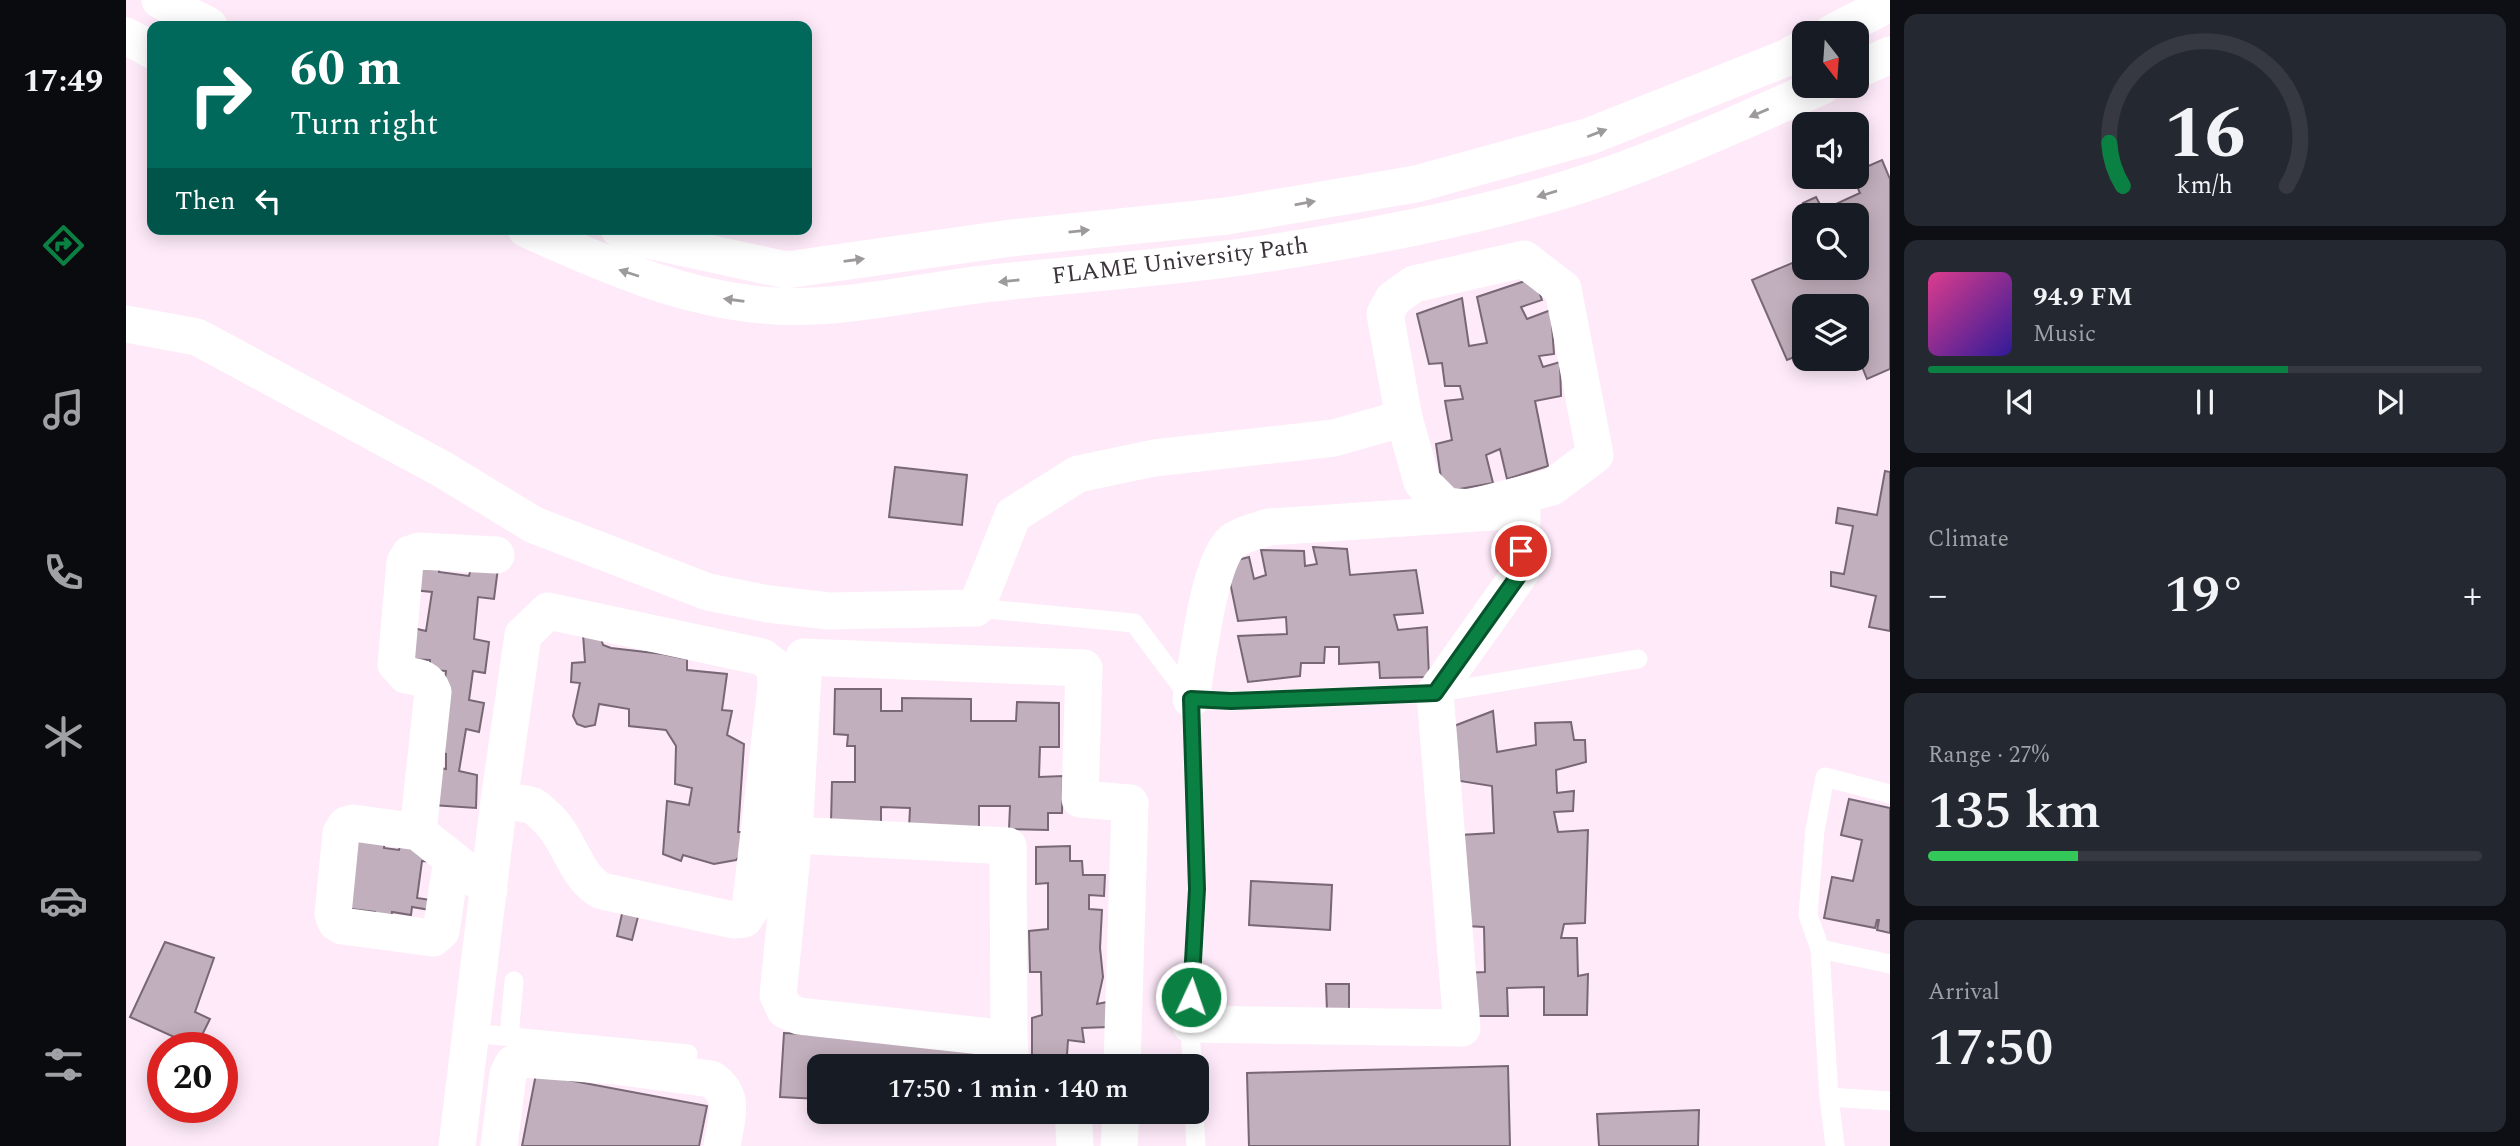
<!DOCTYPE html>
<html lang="en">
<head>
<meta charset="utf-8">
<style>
	body { margin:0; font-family:Spectral,serif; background:#242831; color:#f1f3f6; height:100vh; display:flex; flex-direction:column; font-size:26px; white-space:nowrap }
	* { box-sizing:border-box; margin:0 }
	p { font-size:23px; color:#9ea1a6 }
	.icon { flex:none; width:38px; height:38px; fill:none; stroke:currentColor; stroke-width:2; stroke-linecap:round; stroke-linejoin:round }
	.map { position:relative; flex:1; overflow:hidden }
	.details { display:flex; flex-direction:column; gap:14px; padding:14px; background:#0d0f14; width:630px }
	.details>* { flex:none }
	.hud { position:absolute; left:21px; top:21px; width:665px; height:214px; border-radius:14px; box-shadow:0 4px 18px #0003; background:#00695c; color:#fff; overflow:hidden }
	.needle { width:46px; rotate:163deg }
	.tools { position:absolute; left:1666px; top:21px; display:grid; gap:14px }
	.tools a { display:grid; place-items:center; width:77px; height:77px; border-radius:14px; background:#171b24; box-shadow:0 4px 18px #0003; font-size:35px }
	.speed { position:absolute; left:21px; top:1032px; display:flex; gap:14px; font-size:35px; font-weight:700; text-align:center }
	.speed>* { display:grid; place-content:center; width:91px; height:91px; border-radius:50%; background:#171b24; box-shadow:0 4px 18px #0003; line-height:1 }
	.speed .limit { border:10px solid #d22; background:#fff; color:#111 }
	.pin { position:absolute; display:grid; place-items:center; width:60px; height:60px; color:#fff; margin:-30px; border:4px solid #fff; border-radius:50%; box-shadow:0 2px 7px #0007 }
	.me { position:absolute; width:77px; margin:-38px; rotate:3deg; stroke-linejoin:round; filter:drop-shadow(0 0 5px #0008) }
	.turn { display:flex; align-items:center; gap:24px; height:147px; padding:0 28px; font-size:32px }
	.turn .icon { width:91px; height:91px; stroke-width:2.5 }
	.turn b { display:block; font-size:49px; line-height:60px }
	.then { display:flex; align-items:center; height:66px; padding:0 28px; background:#0003; gap:14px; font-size:26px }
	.big { font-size:52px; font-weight:600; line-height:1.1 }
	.details .tile { flex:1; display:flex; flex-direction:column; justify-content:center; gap:10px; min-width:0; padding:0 24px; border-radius:14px; background:#242831 }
	.details .dial { align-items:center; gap:0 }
	.dial svg { height:182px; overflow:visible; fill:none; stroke:#363941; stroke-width:7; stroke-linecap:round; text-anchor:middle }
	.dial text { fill:#f1f3f6; stroke:none }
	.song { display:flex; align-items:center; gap:21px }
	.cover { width:84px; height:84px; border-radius:10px; background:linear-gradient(135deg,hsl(330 70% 55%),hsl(250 70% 35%)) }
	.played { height:7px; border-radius:4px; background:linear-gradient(90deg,#0b8043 65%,#363941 65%) }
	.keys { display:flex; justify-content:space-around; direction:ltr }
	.heat { display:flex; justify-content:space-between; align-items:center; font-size:38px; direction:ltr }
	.charge { height:10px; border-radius:5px; background:linear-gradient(90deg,#34c759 27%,#363941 0) }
	.trip { position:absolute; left:681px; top:1054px; width:402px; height:70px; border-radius:14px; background:#171b24; box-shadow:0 4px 18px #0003; font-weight:600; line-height:70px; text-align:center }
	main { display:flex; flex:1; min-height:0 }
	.menu { display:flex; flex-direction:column; width:126px; justify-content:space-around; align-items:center; background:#090b0e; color:#9ea1a6 }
	.menu .icon { width:49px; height:49px }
	.menu .on { color:#0b8043 }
	.menu b { font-size:32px; color:#f1f3f6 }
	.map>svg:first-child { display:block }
	.building { fill:#c2afbd; stroke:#786774; stroke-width:2 }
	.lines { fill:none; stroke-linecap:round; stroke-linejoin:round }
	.lane { stroke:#fff; stroke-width:19 }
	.street { stroke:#fff; stroke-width:37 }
	.oneway { fill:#9d9a9c }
	.route-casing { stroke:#07532c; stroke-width:18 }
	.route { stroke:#0b8043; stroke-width:12 }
	.labels { text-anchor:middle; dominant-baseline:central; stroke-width:7; stroke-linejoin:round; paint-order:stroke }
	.street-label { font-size:24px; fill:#3b343a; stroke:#fff }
</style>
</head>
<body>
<main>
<nav class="menu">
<b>17:49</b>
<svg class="icon on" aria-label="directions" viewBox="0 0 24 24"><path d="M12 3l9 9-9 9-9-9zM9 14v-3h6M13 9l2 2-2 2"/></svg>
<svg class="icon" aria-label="music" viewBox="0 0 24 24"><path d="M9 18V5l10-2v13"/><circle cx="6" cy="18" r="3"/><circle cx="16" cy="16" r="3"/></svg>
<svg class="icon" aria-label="phone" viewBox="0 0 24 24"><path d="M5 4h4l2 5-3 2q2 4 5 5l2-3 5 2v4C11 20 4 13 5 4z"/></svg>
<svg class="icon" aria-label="climate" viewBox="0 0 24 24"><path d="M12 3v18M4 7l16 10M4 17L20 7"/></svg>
<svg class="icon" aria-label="car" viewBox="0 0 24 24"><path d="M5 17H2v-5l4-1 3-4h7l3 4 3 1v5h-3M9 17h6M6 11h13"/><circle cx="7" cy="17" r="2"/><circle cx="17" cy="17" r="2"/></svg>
<svg class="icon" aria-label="filters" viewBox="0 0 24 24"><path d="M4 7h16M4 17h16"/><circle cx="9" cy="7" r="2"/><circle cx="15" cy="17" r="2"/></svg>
</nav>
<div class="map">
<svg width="1764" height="1146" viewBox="0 0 1764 1146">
	<rect width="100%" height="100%" fill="#feeaf9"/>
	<g class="building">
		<path d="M1756,160l8,19v190l-23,10 -10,-25v-48h-53v47l-17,7 -35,-80 52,-22v10h53v-53h-48l-6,-12 13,-6 7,13 37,-17 -7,-16h4v-6z"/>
		<path d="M1408,278l8,22 -21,7 6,12 24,-9 3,44 -15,2 4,11 17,-5 1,34 -26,5 13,65 -41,13 -7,-30 -14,6 7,28 -50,9 -7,-48 16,-4 -7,-39 18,-2 -3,-13h-15l-3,-23 -13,1 -12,-50 45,-16 7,48 18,-3 -10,-46z"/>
		<path d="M769,467l72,8 -5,50 -73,-8z"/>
		<path d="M1759,471l5,1v159l-21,-4 7,-31 -45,-10v-14l13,2 9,-48 -17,-3 2,-15 39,7z"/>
		<path d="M1187,547l34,2 3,26 66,-5 7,43 -29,2 4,15 29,-3 2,50 -49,1 -1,-16 -40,2v-17h-14l-1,16h-23l-1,13 -52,6 -10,-46 49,-2 -1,-17 -48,4 -12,-58 23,-6 5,22 12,-4 -5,-25 43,1 1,15 12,-2z"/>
		<path d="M290,558l25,2 -2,12 30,4 3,-12 26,4 -4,31 -16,-2 -4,42 15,3 -4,31 -12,-2 -4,29 15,3 -5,29 -13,-3 -7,42 18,4 -1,33 -44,-3 2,-38 12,2v-15l-9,-1 9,-82 -16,-1v-10l-25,-1 4,-32 17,4 6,-39 -19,-2z"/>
		<path d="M471,625l6,20 8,3 52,6 24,5v11l40,4 -5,36 10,1 -5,24 17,9 -6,88h9l-2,19 -9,9 -22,4 -31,-9 -2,6 -18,-7 4,-53 22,4 3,-17 -17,-4 1,-38 -10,-16 -37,-4v-17l-30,-5 -4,21 -10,2 -8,-3 -4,-8 7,-33 -9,-1 1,-19 13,-1 -2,-28z"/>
		<path d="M709,689h46v22h21v-13l69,1v22h45l1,-19 42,1v44h-19l-1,30 24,-1 -1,37h-14v17l-39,-1 1,-23h-31v23h-70l1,-21 -29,-1v17l-50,-1 1,-41h23v-36h-8l1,-11 -14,-1z"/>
		<path d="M1367,711l4,41 39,-7 -1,-22 36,-1 3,18h11l1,22 -30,8 1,23 17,-2 -1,20 -19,1 4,20 30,-2 -3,93 -21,1 -3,14h16l1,38 10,-2 -1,41h-43v-28l-37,1 1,28h-38l-9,-43 24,-1 -1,-45 -18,-1 -6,-91 34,-2 -2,-47 -32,-5 -6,-55z"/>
		<path d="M1723,799l41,9v125l-13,-3 2,-10h-2l-2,8 -51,-10 8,-41 21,4 9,-41 -21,-5z"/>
		<path d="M221,835l38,5 -1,8 15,2 1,-5 36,5 -2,12 -12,-1 -5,37 14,2 -1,10 -18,-3 -1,8 -19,-3 -1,7 -16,-3v-4l-41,-5z"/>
		<path d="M944,846v15h12l1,14h22l-1,21 -15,-1v14l13,1 -2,38 3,29 -6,27 10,-2 2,25 -27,1 2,14 -16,-2 -1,15h-35v-37l10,-3 -1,-43h-11l-1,-41 19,-2v-46l-12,1v-37z"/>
		<path d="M1125,881l81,4 -2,45 -81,-5z"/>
		<path d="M498,905l16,4 -8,31 -15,-4z"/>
		<path d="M39,942l49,16 -19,54 15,7 -14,28 -66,-30z"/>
		<path d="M1200,984h23v27h-22z"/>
		<path d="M658,1033l207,11 -1,22h-171v33l-39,-2z"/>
		<path d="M1382,1066l2,80h-261l-2,-73z"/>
		<path d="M410,1074l171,32 -8,40h-177z"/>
		<path d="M1573,1110l-1,36h-99l-2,-32z"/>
	</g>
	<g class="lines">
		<g class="lane">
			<path d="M850,608l158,15 57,76 6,190 -7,135 2,42"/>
			<path d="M1065,699l40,2 204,-8 203,-34"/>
			<path d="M1694,949l70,15"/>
			<path d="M346,1033l216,21"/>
			<path d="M383,1037l5,-56"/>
			<path d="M1703,1097l61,4"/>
			<path d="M1068,1111l2,35"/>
			<path d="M1709,1146l-6,-49 -9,-148 -12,-34 7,-85 10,-53 65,17"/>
		</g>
		<g class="street">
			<path d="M34,0l49,26"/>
			<path d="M1706,33l58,-30"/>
			<path d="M0,36l26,14"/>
			<path d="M1731,70l33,-15"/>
			<path d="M400,229c80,36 161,72 249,77 76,4 152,-17 227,-24 87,-9 175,-15 261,-28 93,-14 187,-32 277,-57 97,-27 190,-70 282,-111"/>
			<path d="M493,229l24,10 143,31 225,-32 216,-22 189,-32 174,-48 196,-78 18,-10"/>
			<path d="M1398,259l39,30 32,166 -43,32 -82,21 -24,-2 -24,-24 -18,-64 -19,-104 8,-15 21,-15z"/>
			<path d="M0,324l71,13 245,132 92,56 174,67 60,12 61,7 147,-3 37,-93 65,-41 76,-16 180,-20 70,-20"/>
			<path d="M292,832l15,-140c-5,-14 -14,-15 -27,-17l-10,-11 9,-102 5,-8 9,-3 77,4"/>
			<path d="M668,835l-16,160 7,15 14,6 210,23 2,27"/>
			<path d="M326,859l-34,-27 -65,-9 -7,2 -5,8 -8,81 3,8 6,4 91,12 8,-7 11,-72 37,31"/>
			<path d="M1064,1024l272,4 -27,-335 86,-121 1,-62 -253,17c-11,4 -27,7 -36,14 -25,19 -36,126 -42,158"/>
			<path d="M883,1039l-1,-193 -214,-11 10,-178 280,11 -4,131 50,4 -8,263"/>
			<path d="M947,1111l2,35"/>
			<path d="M331,1146l42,-345 24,-166 25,-24 214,46 13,10 1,20 -26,223 -6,9 -11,1 -131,-29c-27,-13 -32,-53 -56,-74 -4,-4 -9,-9 -13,-11 -10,-4 -23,-3 -34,-5"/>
			<path d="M373,1146l9,-72 5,-10 10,-5 92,7 96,13c26,17 15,40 11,67"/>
			<path d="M993,1146l2,-35"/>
		</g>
	</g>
	<defs><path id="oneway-solid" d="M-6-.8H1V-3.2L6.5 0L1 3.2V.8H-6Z" transform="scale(1.75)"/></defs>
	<g class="oneway">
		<use href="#oneway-solid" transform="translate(1633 113) rotate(157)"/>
		<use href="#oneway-solid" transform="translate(1471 133) rotate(-21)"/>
		<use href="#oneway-solid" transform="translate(1421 194) rotate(163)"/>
		<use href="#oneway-solid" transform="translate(1179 203) rotate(-10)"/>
		<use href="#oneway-solid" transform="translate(953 231) rotate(-6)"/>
		<use href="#oneway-solid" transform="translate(728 260) rotate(-8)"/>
		<use href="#oneway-solid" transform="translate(503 273) rotate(-162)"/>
		<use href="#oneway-solid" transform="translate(883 281) rotate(174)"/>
		<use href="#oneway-solid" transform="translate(608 300) rotate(-172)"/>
	</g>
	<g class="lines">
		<defs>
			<path id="route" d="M1065,997l6,-108 -6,-190 40,2 204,-8 86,-121v-21"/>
		</defs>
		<use href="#route" class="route-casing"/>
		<use href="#route" class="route"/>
	</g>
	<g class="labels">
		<g class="street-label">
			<text transform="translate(1054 261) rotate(-7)">FLAME University Path</text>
		</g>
	</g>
</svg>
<div class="tools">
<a><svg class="needle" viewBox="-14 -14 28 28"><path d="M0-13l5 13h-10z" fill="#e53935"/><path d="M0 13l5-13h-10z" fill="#9ea1a6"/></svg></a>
<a><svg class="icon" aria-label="sound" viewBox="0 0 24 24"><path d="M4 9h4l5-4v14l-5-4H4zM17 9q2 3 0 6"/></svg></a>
<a><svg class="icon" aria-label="search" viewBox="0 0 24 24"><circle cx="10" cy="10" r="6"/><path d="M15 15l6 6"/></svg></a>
<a><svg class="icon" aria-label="layers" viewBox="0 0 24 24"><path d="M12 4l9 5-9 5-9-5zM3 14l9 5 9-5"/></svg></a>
</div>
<div class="speed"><div class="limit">20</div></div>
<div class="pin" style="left:1395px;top:551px;background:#d93025"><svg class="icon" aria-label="arrive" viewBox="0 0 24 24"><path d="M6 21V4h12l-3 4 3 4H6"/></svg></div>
<svg class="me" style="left:1065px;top:997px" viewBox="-20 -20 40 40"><circle r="17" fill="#0b8043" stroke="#fff" stroke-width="3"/><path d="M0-11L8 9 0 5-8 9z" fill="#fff"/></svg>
<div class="trip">17:50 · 1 min · 140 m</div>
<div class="hud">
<div class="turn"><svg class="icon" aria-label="right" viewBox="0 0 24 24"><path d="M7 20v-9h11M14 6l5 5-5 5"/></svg><div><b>60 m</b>Turn right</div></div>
<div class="then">Then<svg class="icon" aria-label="left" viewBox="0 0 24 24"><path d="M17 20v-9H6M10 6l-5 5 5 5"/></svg></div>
</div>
</div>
<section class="details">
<div class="tile dial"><svg viewBox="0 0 100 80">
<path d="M14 69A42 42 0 1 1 86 69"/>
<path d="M14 69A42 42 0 0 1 8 50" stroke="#0b8043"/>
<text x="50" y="56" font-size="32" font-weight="700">16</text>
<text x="50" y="72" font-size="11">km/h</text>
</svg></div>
<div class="tile">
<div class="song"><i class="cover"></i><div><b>94.9 FM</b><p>Music</p></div></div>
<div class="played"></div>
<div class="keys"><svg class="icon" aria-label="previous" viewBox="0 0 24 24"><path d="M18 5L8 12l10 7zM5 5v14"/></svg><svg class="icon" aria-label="pause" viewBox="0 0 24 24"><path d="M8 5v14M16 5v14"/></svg><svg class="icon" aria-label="next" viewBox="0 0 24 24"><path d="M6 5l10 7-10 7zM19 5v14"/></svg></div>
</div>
<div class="tile"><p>Climate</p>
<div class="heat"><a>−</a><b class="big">19°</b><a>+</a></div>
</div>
<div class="tile"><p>Range · 27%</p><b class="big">135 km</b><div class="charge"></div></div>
<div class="tile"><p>Arrival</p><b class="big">17:50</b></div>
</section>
</main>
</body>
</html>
